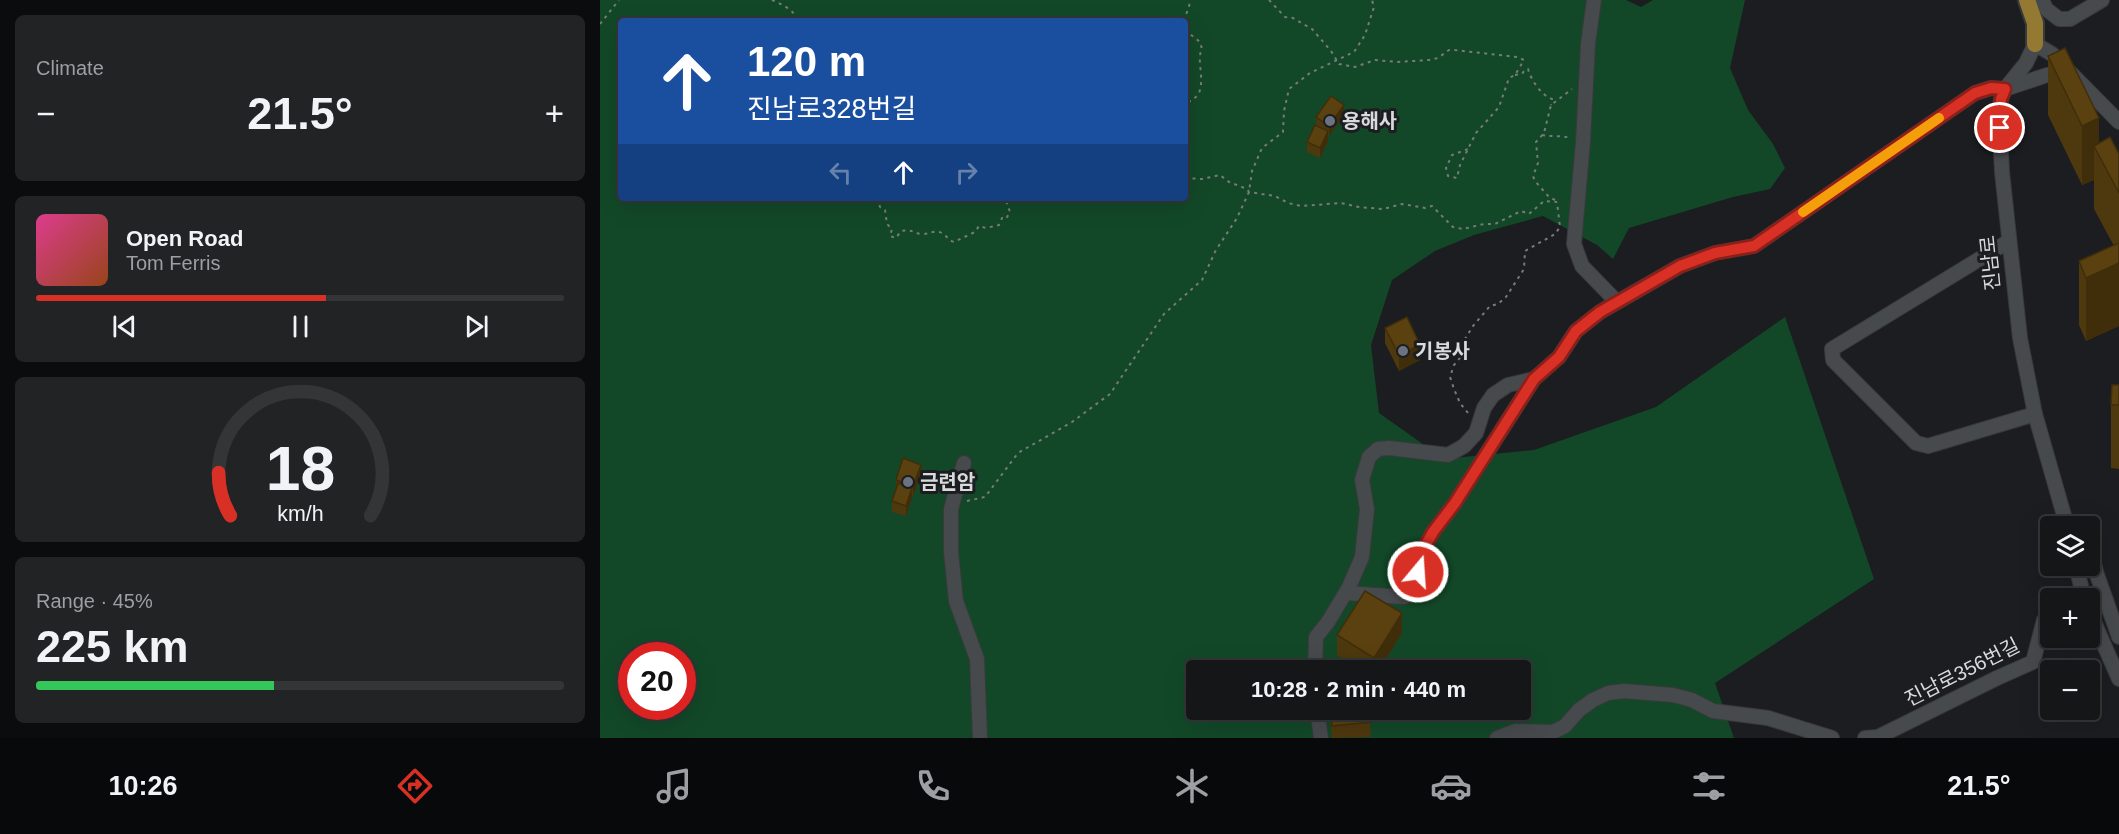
<!DOCTYPE html>
<html lang="en">
<head>
<meta charset="utf-8">
<style>
	body { margin:0; font-family:Arial,"Noto Sans KR",sans-serif; background:#212325; color:#f1f3f6; height:100vh; display:flex; flex-direction:column; font-size:22px; white-space:nowrap }
	* { box-sizing:border-box; margin:0 }
	p { font-size:20px; color:#9d9fa2 }
	.icon { flex:none; width:33px; height:33px; fill:none; stroke:currentColor; stroke-width:2; stroke-linecap:round; stroke-linejoin:round }
	.map { position:relative; flex:1; overflow:hidden }
	.side { display:flex; flex-direction:column; gap:15px; padding:15px; background:#0b0c0d; width:600px }
	.side>* { flex:none }
	.hud { position:absolute; left:18px; top:18px; width:570px; height:183px; border-radius:6px; box-shadow:0 6px 24px #0002,0 0 0 2px #333537; background:#1a4fa0; color:#fff; overflow:hidden }
	.tools { position:absolute; left:1440px; top:516px; display:grid; gap:12px }
	.tools a { display:grid; place-items:center; width:60px; height:60px; border-radius:6px; background:#141618; box-shadow:0 6px 24px #0002,0 0 0 2px #333537; font-size:30px }
	.speed { position:absolute; left:18px; top:642px; display:flex; gap:12px; font-size:30px; font-weight:700; text-align:center }
	.speed>* { display:grid; place-content:center; width:78px; height:78px; border-radius:50%; background:#141618; box-shadow:0 6px 24px #0002,0 0 0 2px #333537; line-height:1 }
	.speed .limit { border:9px solid #d22; background:#fff; color:#111 }
	.pin { position:absolute; display:grid; place-items:center; width:51px; height:51px; color:#fff; margin:-26px; border:3px solid #fff; border-radius:50%; box-shadow:0 2px 6px #0007 }
	.me { position:absolute; width:66px; margin:-33px; rotate:18deg; stroke-linejoin:round; filter:drop-shadow(0 0 4px #0008) }
	.turn { display:flex; align-items:center; gap:21px; height:126px; padding:0 30px; font-size:27px }
	.turn .icon { width:78px; height:78px; stroke-width:2.5 }
	.turn b { display:block; font-size:42px; line-height:51px }
	.lanes { display:flex; align-items:center; height:57px; padding:0 30px; background:#0003; justify-content:center; gap:30px; direction:ltr }
	.lanes .off { opacity:.35 }
	.big { font-size:45px; font-weight:700; line-height:1.1 }
	.side .tile { flex:1; display:flex; flex-direction:column; justify-content:center; gap:9px; min-width:0; padding:0 21px; border-radius:9px; background:#212325 }
	.side .dial { align-items:center; gap:0 }
	.dial svg { height:156px; overflow:visible; fill:none; stroke:#333537; stroke-width:7; stroke-linecap:round; text-anchor:middle }
	.dial text { fill:#f1f3f6; stroke:none }
	.song { display:flex; align-items:center; gap:18px }
	.cover { width:72px; height:72px; border-radius:9px; background:linear-gradient(135deg,hsl(330 70% 55%),hsl(20 70% 35%)) }
	.played { height:6px; border-radius:3px; background:linear-gradient(90deg,#d93025 55%,#333537 55%) }
	.keys { display:flex; justify-content:space-around; direction:ltr }
	.heat { display:flex; justify-content:space-between; align-items:center; font-size:33px; direction:ltr }
	.charge { height:9px; border-radius:4px; background:linear-gradient(90deg,#34c759 45%,#333537 0) }
	.trip { position:absolute; left:586px; top:660px; width:345px; height:60px; border-radius:6px; background:#141618; box-shadow:0 6px 24px #0002,0 0 0 2px #333537; font-weight:700; line-height:60px; text-align:center }
	.tabs { display:flex; height:96px; justify-content:space-around; align-items:center; background:#08090a; color:#9d9fa2 }
	.tabs .icon { width:42px; height:42px }
	.tabs .on { color:#d93025 }
	.tabs b { font-size:27px; color:#f1f3f6 }
	main { display:flex; flex:1; min-height:0 }
	.map>svg:first-child { display:block }
	.green { fill:#124828; fill-rule:evenodd }
	.lines { fill:none; stroke-linecap:round; stroke-linejoin:round }
	.minor-casing { stroke:#393a3c; stroke-width:16 }
	.major-casing { stroke:#393a3c; stroke-width:20 }
	.path { stroke:#787a7c; stroke-width:2; stroke-dasharray:3 4.5; stroke-linecap:butt }
	.minor { stroke:#474a4d; stroke-width:14 }
	.major { stroke:#947933; stroke-width:16 }
	.wall { fill:#4e380e }
	.shaded-wall { fill:#402e0b }
	.building { fill:#5b4110; stroke:#402e0b; stroke-width:1.5 }
	.route-casing { stroke:#8d1f18; stroke-width:15 }
	.route { stroke:#d93025; stroke-width:10 }
	.slow { stroke:#f59e0b; stroke-width:10 }
	.worship-dot { fill:#6b7280; stroke:#1b1d20; stroke-width:2 }
	.labels { text-anchor:middle; dominant-baseline:central; stroke-width:6; stroke-linejoin:round; paint-order:stroke }
	.poi-label { font-size:20px; font-weight:bold; fill:#d9dadc; stroke:#1b1d20; text-anchor:start }
	.street-label { font-size:20px; fill:#d9dadc; stroke:#1b1d20 }
</style>
</head>
<body>
<main>
<section class="side">
<div class="tile"><p>Climate</p>
<div class="heat"><a>−</a><b class="big">21.5°</b><a>+</a></div>
</div>
<div class="tile">
<div class="song"><i class="cover"></i><div><b>Open Road</b><p>Tom Ferris</p></div></div>
<div class="played"></div>
<div class="keys"><svg class="icon" aria-label="previous" viewBox="0 0 24 24"><path d="M18 5L8 12l10 7zM5 5v14"/></svg><svg class="icon" aria-label="pause" viewBox="0 0 24 24"><path d="M8 5v14M16 5v14"/></svg><svg class="icon" aria-label="next" viewBox="0 0 24 24"><path d="M6 5l10 7-10 7zM19 5v14"/></svg></div>
</div>
<div class="tile dial"><svg viewBox="0 0 100 80">
<path d="M14 69A42 42 0 1 1 86 69"/>
<path d="M14 69A42 42 0 0 1 8 47" stroke="#d93025"/>
<text x="50" y="56" font-size="32" font-weight="700">18</text>
<text x="50" y="72" font-size="11">km/h</text>
</svg></div>
<div class="tile"><p>Range · 45%</p><b class="big">225 km</b><div class="charge"></div></div>
</section>
<div class="map">
<svg width="1519" height="738" viewBox="0 0 1519 738">
	<rect width="100%" height="100%" fill="#1b1d20"/>
	<path class="green" d="M0,0h1026l15,7 12,-7h92l-15,68 18,42 25,34 12,24 -15,21 -37,8 -104,31 -16,31 -16,-14 -54,-29 -69,19 -39,16 -43,29 -21,65 8,68 65,46 90,-9 122,-43 129,-90 89,262 -159,104 19,55h-1134zM21,21h564v177h-564zM32,656h50v50h-50zM597,670h324v40h-324z"/>
	<g class="lines">
		<defs>
			<g id="minor">
				<path d="M994,0l-6,44 -5,98 -9,102 8,22 35,36"/>
				<path d="M1442,0l4,9 13,10h11l32,-19"/>
				<path d="M1409,241l-177,108 1,11 83,83 12,3 107,-32"/>
				<path d="M364,463l-13,46v43l5,49 21,58 3,79"/>
				<path d="M1467,526l-32,-112 -15,-76 -18,-166 -3,-60 2,-13 4,-10 21,-26 9,-19 17,10 67,68"/>
				<path d="M1490,545l6,27 23,65"/>
				<path d="M1476,566l8,32"/>
				<path d="M746,593l58,4 14,-25 6,-24 9,-16 22,-29 79,-124"/>
				<path d="M1490,613l29,66"/>
				<path d="M715,670l1,-33 12,-15 21,-35 13,-30 5,-48 -5,-29 7,-23 9,-8 11,-1 59,7 16,-9 12,-13 8,-25 9,-13 15,-10 26,-6 25,-22 17,-26 24,-19 80,-46 35,-13 39,-7 221,-153 16,-5 14,1 42,-14 18,-1"/>
				<path d="M717,710l4,28"/>
				<path d="M897,738l18,-7 38,1 12,-6 14,-16 14,-10 15,-7 16,-2 49,4 19,5 21,11 55,7 64,20"/>
				<path d="M1265,738l13,-1 119,-59 36,-16 11,-42 6,-2"/>
			</g>
			<path id="major" d="M1427,0l8,23v21"/>
		</defs>
		<use href="#minor" class="minor-casing"/>
		<use href="#major" class="major-casing"/>
		<g class="path">
			<path d="M172,0c10,4 23,11 27,21"/>
			<path d="M669,0l16,17 8,1 19,11 19,22 8,13 16,3 20,-7 23,2 31,-2 9,-2 11,-8h5l63,7 7,3 -9,15 -6,3 -10,29 -23,26 -16,32 -3,13 -9,-2 -2,-8 6,-13 16,-6"/>
			<path d="M584,21l7,-21"/>
			<path d="M0,24l19,-24"/>
			<path d="M585,30l15,12 2,7c-6,10 3,29 -3,44 -3,6 -10,7 -14,13"/>
			<path d="M915,75l7,-1 2,-3 4,-2c3,11 13,26 24,30l-1,6"/>
			<path d="M942,135c10,2 18,0 29,3"/>
			<path d="M585,178l17,1 18,-4 9,7 18,7 2,3 26,4 13,7 13,3 40,-3 18,4 24,2 19,-5 23,4 7,-2 21,21 10,2 21,-5h11l26,-13 8,3 15,-13 13,1"/>
			<path d="M277,198l3,9 5,3 2,14 5,5 -2,7 6,2 5,-7c12,-2 12,2 20,3 8,1 13,-5 21,-1 5,3 6,7 12,9l21,-10 4,-6 7,2 13,-3 3,-7 4,1 4,-7 -5,-14"/>
			<path d="M483,198c7,4 17,6 22,0"/>
			<path d="M512,198l15,2 5,-2"/>
			<path d="M955,200l-6,-3 -14,-16 -2,-5 5,-13 -2,-21 8,-9 7,-28 21,-16"/>
			<path d="M868,413l-8,-10 -6,-14 -4,-12 4,-12 10,-12 1,-14 8,-13 17,-20 8,-2 8,-7 18,-28 1,-18 30,-17 5,-7 -3,-25"/>
			<path d="M367,501l18,-4 33,-44 54,-31 38,-28 54,-80 38,-34 14,-30 21,-32 12,-26 3,-21 10,-23 21,-16 1,-21 5,-22 21,-16 44,-21 11,-17 9,-28 -2,-7"/>
		</g>
		<use href="#minor" class="minor"/>
		<use href="#major" class="major"/>
	</g>
	<g class="wall">
		<path d="M1448,56l51,87 20,11v172l-33,15 -7,-16v-64l35,-15 -20,-37v-29l-12,5 -34,-70z"/>
		<path d="M744,116l-16,20v5l-8,17 -13,-6v-10l9,-17v-8z"/>
		<path d="M785,328l35,32 -21,11 -14,-28z"/>
		<path d="M1519,385v84l-8,-1v-63z"/>
		<path d="M321,475l-8,21 -1,-1 -6,21 -14,-4v-11l4,-12v-9z"/>
		<path d="M802,633l-23,37h-17l-25,-15v-20z"/>
		<path d="M729,710h40l2,27 -39,1z"/>
	</g>
	<g class="shaded-wall">
		<path d="M744,105v11l-15,20v-10z"/>
		<path d="M1499,118v37l-5,-9v34l-12,5v-59z"/>
		<path d="M728,131v10l-8,17v-10z"/>
		<path d="M1519,263v63l-33,15v-63z"/>
		<path d="M820,345v15l-21,11v-16z"/>
		<path d="M321,465v10l-8,21v-10z"/>
		<path d="M312,488v10l-6,18v-10z"/>
		<path d="M802,613v20l-23,37h-5v-12z"/>
	</g>
	<g class="building">
		<path d="M1465,48l34,70 -17,8 -34,-70z"/>
		<path d="M731,96l13,9 -15,21 -13,-9z"/>
		<path d="M715,125l13,6 -8,17 -13,-6z"/>
		<path d="M1510,137l9,17v39l-25,-47z"/>
		<path d="M1519,243v20l-33,15 -7,-17z"/>
		<path d="M807,317l13,28 -21,10 -14,-27z"/>
		<path d="M1512,385h7v20h-8z"/>
		<path d="M303,458l18,7 -8,21 -17,-6z"/>
		<path d="M298,483l14,5 -6,18 -14,-5z"/>
		<path d="M765,591l37,22 -28,45 -37,-23z"/>
		<path d="M731,710h38l2,12 -39,4z"/>
	</g>
	<g class="lines">
		<defs>
			<path id="route" d="M818,572l6,-24 9,-16 22,-29 79,-124 25,-22 17,-26 24,-19 80,-46 35,-13 39,-7 221,-153 16,-5 14,1 -4,10 -1,29"/>
		</defs>
		<use href="#route" class="route-casing"/>
		<use href="#route" class="route"/>
		<path class="slow" d="M1203,212l136,-94"/>
	</g>
	<g class="worship-dot">
		<circle cx="730" cy="121" r="6"/>
		<circle cx="803" cy="351" r="6"/>
		<circle cx="308" cy="482" r="6"/>
	</g>
	<g class="labels">
		<g class="poi-label">
			<text x="742" y="121">용해사</text>
			<text x="815" y="351">기봉사</text>
			<text x="320" y="482">금련암</text>
		</g>
		<g class="street-label">
			<text transform="translate(1390 263) rotate(-96)">진남로</text>
			<text transform="translate(1362 672) rotate(-27)">진남로356번길</text>
		</g>
	</g>
</svg>
<div class="tools">
<a><svg class="icon" aria-label="layers" viewBox="0 0 24 24"><path d="M12 4l9 5-9 5-9-5zM3 14l9 5 9-5"/></svg></a>
<a>+</a>
<a>−</a>
</div>
<div class="speed"><div class="limit">20</div></div>
<div class="pin" style="left:1400px;top:128px;background:#d93025"><svg class="icon" aria-label="arrive" viewBox="0 0 24 24"><path d="M6 21V4h12l-3 4 3 4H6"/></svg></div>
<svg class="me" style="left:818px;top:572px" viewBox="-20 -20 40 40"><circle r="17" fill="#d93025" stroke="#fff" stroke-width="3"/><path d="M0-11L8 9 0 5-8 9z" fill="#fff"/></svg>
<div class="trip">10:28 · 2 min · 440 m</div>
<div class="hud">
<div class="turn"><svg class="icon" aria-label="ahead" viewBox="0 0 24 24"><path d="M12 20V5M6 11l6-6 6 6"/></svg><div><b>120 m</b>진남로328번길</div></div>
<div class="lanes"><svg class="icon off" aria-label="left" viewBox="0 0 24 24"><path d="M17 20v-9H6M10 6l-5 5 5 5"/></svg><svg class="icon" aria-label="ahead" viewBox="0 0 24 24"><path d="M12 20V5M6 11l6-6 6 6"/></svg><svg class="icon off" aria-label="right" viewBox="0 0 24 24"><path d="M7 20v-9h11M14 6l5 5-5 5"/></svg></div>
</div>
</div>
</main>
<nav class="tabs">
<b>10:26</b>
<svg class="icon on" aria-label="directions" viewBox="0 0 24 24"><path d="M12 3l9 9-9 9-9-9zM9 14v-3h6M13 9l2 2-2 2"/></svg>
<svg class="icon" aria-label="music" viewBox="0 0 24 24"><path d="M9 18V5l10-2v13"/><circle cx="6" cy="18" r="3"/><circle cx="16" cy="16" r="3"/></svg>
<svg class="icon" aria-label="phone" viewBox="0 0 24 24"><path d="M5 4h4l2 5-3 2q2 4 5 5l2-3 5 2v4C11 20 4 13 5 4z"/></svg>
<svg class="icon" aria-label="climate" viewBox="0 0 24 24"><path d="M12 3v18M4 7l16 10M4 17L20 7"/></svg>
<svg class="icon" aria-label="car" viewBox="0 0 24 24"><path d="M5 17H2v-5l4-1 3-4h7l3 4 3 1v5h-3M9 17h6M6 11h13"/><circle cx="7" cy="17" r="2"/><circle cx="17" cy="17" r="2"/></svg>
<svg class="icon" aria-label="filters" viewBox="0 0 24 24"><path d="M4 7h16M4 17h16"/><circle cx="9" cy="7" r="2"/><circle cx="15" cy="17" r="2"/></svg>
<b>21.5°</b>
</nav>
</body>
</html>
